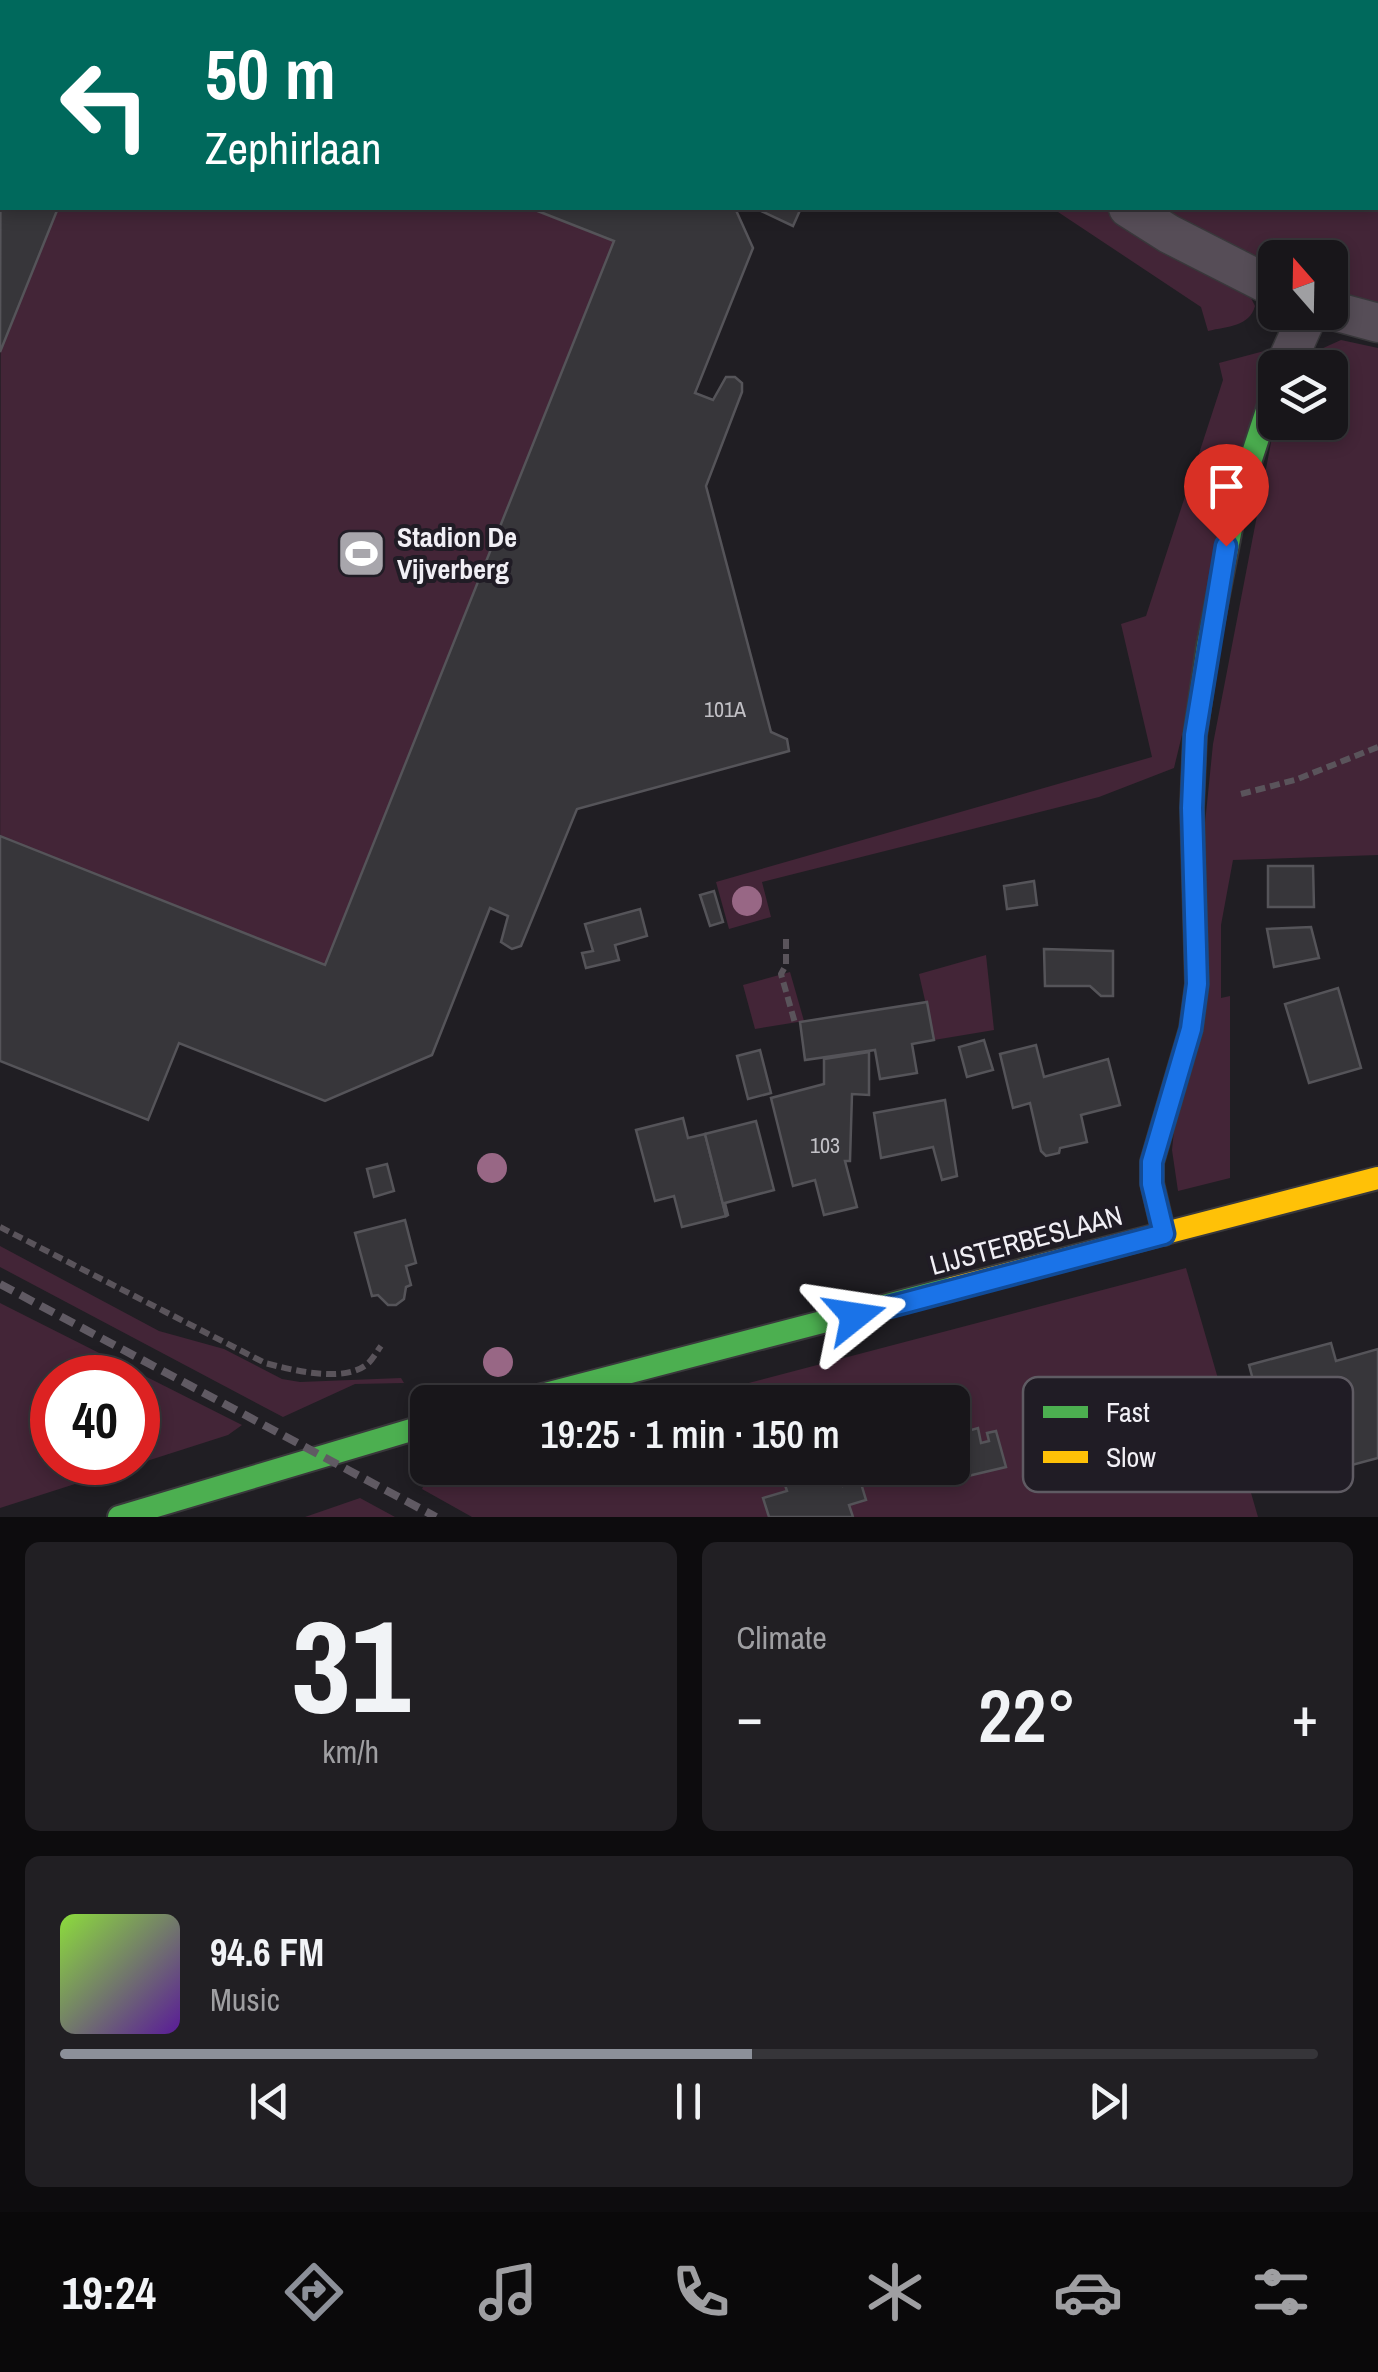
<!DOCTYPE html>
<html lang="en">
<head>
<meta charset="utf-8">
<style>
	body { margin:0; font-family:"Archivo Narrow",sans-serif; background:#211f23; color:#f1f3f6; height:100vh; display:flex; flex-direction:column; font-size:38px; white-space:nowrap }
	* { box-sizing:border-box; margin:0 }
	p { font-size:32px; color:#9f9fa2 }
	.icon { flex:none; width:55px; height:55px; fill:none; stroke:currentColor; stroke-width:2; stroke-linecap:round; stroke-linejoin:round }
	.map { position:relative; height:1517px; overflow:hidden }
	.details { display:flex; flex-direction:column; gap:25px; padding:25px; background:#0d0c0e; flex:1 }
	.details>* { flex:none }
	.hud { position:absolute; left:0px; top:0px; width:1380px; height:210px; box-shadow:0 5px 15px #0003,0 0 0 2px #363539; background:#00695c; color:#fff; overflow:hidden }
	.needle { width:65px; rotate:340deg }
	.fabs { position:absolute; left:1258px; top:240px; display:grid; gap:20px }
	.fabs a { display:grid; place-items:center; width:90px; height:90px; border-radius:15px; background:#18161a; box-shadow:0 5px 15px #0003,0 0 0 2px #363539; font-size:50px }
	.speed { position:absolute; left:30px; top:1355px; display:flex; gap:20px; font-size:50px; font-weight:700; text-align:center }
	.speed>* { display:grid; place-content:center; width:130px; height:130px; border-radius:50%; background:#18161a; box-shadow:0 5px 15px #0003,0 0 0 2px #363539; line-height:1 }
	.speed .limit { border:15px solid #d22; background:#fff; color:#111 }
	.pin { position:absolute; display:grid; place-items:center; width:85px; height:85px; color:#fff; margin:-102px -42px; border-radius:50% 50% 50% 0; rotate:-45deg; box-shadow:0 0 10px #0007 }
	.pin .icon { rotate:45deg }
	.me { position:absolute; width:110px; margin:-55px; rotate:75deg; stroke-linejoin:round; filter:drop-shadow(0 0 8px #0008) }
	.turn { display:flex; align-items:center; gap:35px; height:210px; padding:0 40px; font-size:45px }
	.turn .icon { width:130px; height:130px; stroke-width:2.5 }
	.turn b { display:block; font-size:70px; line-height:85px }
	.big { font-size:75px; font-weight:600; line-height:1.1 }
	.details .widget { flex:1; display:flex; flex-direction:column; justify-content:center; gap:15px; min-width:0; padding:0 35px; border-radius:15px; background:#211f23 }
	.details .dial { align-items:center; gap:0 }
	.dial b { font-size:130px; line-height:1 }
	.song { display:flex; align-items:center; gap:30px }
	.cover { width:120px; height:120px; border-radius:15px; background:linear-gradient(135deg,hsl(90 70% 55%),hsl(270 70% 35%)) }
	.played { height:10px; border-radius:5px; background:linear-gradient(90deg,#8c9099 55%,#363539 55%) }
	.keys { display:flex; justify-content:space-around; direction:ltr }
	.heat { display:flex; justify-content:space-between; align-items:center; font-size:55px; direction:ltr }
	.details .tiles { flex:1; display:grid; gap:25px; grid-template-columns:1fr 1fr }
	.widget:last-child { grid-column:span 2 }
	.trip { position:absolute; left:410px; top:1385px; width:560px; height:100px; border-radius:15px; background:#18161a; box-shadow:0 5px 15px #0003,0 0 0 2px #363539; font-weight:600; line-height:100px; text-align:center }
	.tabs { display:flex; height:160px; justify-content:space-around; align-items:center; background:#0a090a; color:#9f9fa2 }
	.tabs .icon { width:70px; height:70px }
	.tabs .current { color:#8c9099 }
	.tabs b { font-size:45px; color:#f1f3f6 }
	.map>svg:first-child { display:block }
	.green { fill:#432537; fill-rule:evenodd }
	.building { fill:#37363a; stroke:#555459; stroke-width:2.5 }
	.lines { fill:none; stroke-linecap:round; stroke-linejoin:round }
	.street-casing { stroke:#39383b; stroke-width:41 }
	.fast-casing { stroke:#39383b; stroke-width:26 }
	.slow-casing { stroke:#39383b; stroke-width:26 }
	.path { stroke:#5a545b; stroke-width:6; stroke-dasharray:10 5; stroke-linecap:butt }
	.street { stroke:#564d57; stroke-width:38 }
	.fast { stroke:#4caf50; stroke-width:22 }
	.slow { stroke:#ffc107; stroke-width:22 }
	.rail { stroke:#605a63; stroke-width:8; stroke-dasharray:15 8; stroke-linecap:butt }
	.tree { fill:#986785 }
	.route-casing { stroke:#114b97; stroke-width:25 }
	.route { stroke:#1a73e8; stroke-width:18 }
	.labels { text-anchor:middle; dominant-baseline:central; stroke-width:8; stroke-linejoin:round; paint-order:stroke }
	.number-label { font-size:22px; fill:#c2c1c6 }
	.poi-label { font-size:28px; font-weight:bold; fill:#f1eff5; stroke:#201c25; text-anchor:start }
	.street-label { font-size:28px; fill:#f1eff5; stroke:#201c25 }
	.key { fill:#201c25; stroke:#5f5b63; stroke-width:2.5 }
	.key-label { font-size:28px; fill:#f1eff5 }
</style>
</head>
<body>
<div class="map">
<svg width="1378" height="1517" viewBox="0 0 1378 1517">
	<rect width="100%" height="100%" fill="#201e23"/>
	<g class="green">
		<path d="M1,0l354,2h-353v206h733l18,40 -58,145 18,7 13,-23h9l7,6v9l-36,94 64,246 17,7 2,12 -212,58 -56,137 -9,3 -11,-7 7,-26 -18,-7 -58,146 -107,46 -146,-58 -31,77 -148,-59z"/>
		<path d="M593,0h785v305l-48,-17v-30h-55v9l-125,-59h228v-206z"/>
		<path d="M1052,208h54l145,90 4,8c-6,21 -27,20 -47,25l-7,-24z"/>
		<path d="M1341,340l37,8v507l-145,5 -12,65v73l9,-2v182l-52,13 -6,-41 41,-406 62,-322h55v-54l-26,-1 17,-18z"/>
		<path d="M1268,350l6,4 -100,414 -75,29 -337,85 9,35 -42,12 -13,-47 436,-125 -31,-133 25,-8 77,-236 -4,-17z"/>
		<path d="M986,955l8,75 -60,10 -15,-66z"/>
		<path d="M790,972l14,49 -49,8 -12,-44z"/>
		<path d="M0,1246l159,85 65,18 58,30 18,3 101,-4 3,5 -49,1 -72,33 -283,-150z"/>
		<path d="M1186,1268l72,249h-786l-50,-28 5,-11 -11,-6 16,-4h520v-66h-276z"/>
		<path d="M0,1303l242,122 -14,10 -228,73zM52,1378h86v84h-86z"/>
		<path d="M360,1498l35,19h-90z"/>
	</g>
	<g class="building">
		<path d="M1,0h348l6,2h-353v206h56l-58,144z"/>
		<path d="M530,208h205l18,40 -58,145 18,7 13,-23h9l7,6v9l-36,94 65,246 16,7 2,12 -212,58 -56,137 -9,3 -11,-7 7,-26 -18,-8 -58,147 -107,46 -146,-58 -31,77 -148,-59v-225l325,129 289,-724z"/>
		<path d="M755,208h46l-8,18z"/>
		<path d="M1268,866h45l1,41h-46z"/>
		<path d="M1034,881l3,24 -30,4 -3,-23z"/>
		<path d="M714,891l9,31 -13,4 -10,-31z"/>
		<path d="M640,909l7,27 -32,9 4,15 -33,8 -4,-15 11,-2 -8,-27z"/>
		<path d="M1311,927l8,31 -45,9 -7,-38z"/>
		<path d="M1044,949l69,2v45h-12l-11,-10h-45z"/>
		<path d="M1338,988l23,80 -52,15 -24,-79z"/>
		<path d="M927,1002l7,38 -22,4 5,29 -37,6 -5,-29 -70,10 -5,-38z"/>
		<path d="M984,1040l9,30 -26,7 -8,-30z"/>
		<path d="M1036,1045l8,32 64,-18 12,46 -39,10 6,27 -27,6 -1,5 -13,3 -5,-5 -11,-48 -17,5 -13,-54z"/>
		<path d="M760,1050l11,43 -23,6 -11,-43z"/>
		<path d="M869,1052v43l-17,-1 -2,67h-5l12,46 -33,8 -9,-35 -22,6 -22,-88 53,-14v-25z"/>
		<path d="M945,1100l12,76 -15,4 -9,-33 -52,11 -7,-45z"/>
		<path d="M683,1118l5,20 17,-4 21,82 -44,11 -8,-31 -19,5 -19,-71z"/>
		<path d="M756,1121l18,69 -49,13 3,12 -2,1 -21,-82z"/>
		<path d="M387,1164l7,27 -20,6 -7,-28z"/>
		<path d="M405,1220l11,43 -10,3 5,19 -5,2 -2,12 -8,6h-8l-10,-10 -6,1 -17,-63z"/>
		<path d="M1331,1343l5,18 42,-12v109l-67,18 -12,-44 -30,8 -20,-75z"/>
		<path d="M978,1428l3,15 8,-2 -2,-8 9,-2 10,36 -38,9 -11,-42z"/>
		<path d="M822,1468h16l5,18 17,-6 6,20 -17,5 4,12h-84l-6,-19 24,-7 -4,-12z"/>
	</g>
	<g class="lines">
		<defs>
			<g id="street">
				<path d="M601,0l7,2"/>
				<path d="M1128,208l41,26 106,54"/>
				<path d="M1330,310l48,13"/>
				<path d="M1284,368l25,-56"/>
			</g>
			<g id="fast">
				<path d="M1164,1234l-12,-51v-21l39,-133 6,-45 -5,-176 3,-73 13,-89 27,-138 40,-122"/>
				<path d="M515,1402l438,-114"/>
				<path d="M119,1517l309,-92"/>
			</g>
			<path id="slow" d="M953,1288l425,-110"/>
		</defs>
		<use href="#street" class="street-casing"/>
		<use href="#fast" class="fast-casing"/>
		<use href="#slow" class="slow-casing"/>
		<g class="path">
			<path d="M1241,794l54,-14 83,-33"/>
			<path d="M786,939v26l-5,9 14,49"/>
			<path d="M0,1227l265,136c27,7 77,20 101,2 6,-4 11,-14 15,-19"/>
		</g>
		<use href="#street" class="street"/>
		<use href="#fast" class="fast"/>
		<use href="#slow" class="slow"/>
		<path class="rail" d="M0,1284l436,233"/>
	</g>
	<g class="tree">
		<circle cx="747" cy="901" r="15"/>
		<circle cx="492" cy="1168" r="15"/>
		<circle cx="498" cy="1362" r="15"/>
	</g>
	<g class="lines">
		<defs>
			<path id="route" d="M855,1316l309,-82 -12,-50v-22l39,-133 6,-45 -5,-176 3,-73 31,-189"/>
		</defs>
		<use href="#route" class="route-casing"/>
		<use href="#route" class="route"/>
	</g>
	<defs>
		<symbol id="stadium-square" viewBox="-11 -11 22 22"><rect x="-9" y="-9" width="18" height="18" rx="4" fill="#a8a6ac" stroke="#201c25"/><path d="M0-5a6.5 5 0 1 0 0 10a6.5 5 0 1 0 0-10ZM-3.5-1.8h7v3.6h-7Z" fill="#fff"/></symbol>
	</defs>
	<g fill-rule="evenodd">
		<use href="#stadium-square" x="334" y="526" width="55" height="55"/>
	</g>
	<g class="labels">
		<g class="number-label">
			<text x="725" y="709">101A</text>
			<text x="825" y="1145">103</text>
		</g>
		<g class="poi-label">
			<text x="397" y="537">Stadion De<tspan x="397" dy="32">Vijverberg</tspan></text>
		</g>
		<g class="street-label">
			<text transform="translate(1026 1240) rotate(-15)">LIJSTERBESLAAN</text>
		</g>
	</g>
	<rect x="1023" y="1377" width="330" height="115" rx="15" class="key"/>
	<rect x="1043" y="1406" width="45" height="12" fill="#4caf50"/>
	<rect x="1043" y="1451" width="45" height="12" fill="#ffc107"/>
	<g class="key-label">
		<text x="1106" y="1422">Fast</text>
		<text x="1106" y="1467">Slow</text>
	</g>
</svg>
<div class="fabs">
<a><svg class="needle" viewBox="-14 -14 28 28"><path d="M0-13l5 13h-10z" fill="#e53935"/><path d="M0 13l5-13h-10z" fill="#9f9fa2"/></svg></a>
<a><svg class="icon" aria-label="layers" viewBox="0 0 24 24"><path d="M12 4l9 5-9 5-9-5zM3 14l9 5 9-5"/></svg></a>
</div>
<div class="speed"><div class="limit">40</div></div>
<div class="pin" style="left:1226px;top:546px;background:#d93025"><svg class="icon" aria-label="arrive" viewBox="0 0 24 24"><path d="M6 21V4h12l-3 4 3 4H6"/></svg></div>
<svg class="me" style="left:855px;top:1316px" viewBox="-20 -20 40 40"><path d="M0-17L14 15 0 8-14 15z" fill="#1a73e8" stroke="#fff" stroke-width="4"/></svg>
<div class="trip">19:25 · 1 min · 150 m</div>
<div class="hud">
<div class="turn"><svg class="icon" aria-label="left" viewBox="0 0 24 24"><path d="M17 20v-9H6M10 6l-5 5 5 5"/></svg><div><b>50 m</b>Zephirlaan</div></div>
</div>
</div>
<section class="details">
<div class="tiles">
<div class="widget dial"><b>31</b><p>km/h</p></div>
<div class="widget"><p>Climate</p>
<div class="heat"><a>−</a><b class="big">22°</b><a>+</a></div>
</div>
<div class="widget">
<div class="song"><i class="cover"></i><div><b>94.6 FM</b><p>Music</p></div></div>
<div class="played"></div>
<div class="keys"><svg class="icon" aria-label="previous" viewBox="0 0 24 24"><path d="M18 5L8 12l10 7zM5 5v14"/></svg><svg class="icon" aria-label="pause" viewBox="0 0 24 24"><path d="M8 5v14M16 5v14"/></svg><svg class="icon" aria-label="next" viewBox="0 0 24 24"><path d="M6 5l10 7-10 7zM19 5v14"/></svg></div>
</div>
</div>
</section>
<nav class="tabs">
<b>19:24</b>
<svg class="icon current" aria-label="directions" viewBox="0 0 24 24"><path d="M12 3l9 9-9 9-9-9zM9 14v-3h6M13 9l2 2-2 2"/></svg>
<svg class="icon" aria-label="music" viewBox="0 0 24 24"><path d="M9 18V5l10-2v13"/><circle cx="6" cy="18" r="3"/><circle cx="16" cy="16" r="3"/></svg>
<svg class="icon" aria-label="phone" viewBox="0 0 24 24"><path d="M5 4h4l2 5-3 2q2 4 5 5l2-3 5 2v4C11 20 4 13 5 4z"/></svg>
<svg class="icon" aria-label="climate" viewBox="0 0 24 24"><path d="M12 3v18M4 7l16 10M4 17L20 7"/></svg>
<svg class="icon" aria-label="car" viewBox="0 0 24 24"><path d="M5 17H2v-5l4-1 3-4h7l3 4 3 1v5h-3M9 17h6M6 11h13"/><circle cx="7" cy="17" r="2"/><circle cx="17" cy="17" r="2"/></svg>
<svg class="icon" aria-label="filters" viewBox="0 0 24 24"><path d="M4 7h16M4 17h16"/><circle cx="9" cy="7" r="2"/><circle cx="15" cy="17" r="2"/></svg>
</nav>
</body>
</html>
